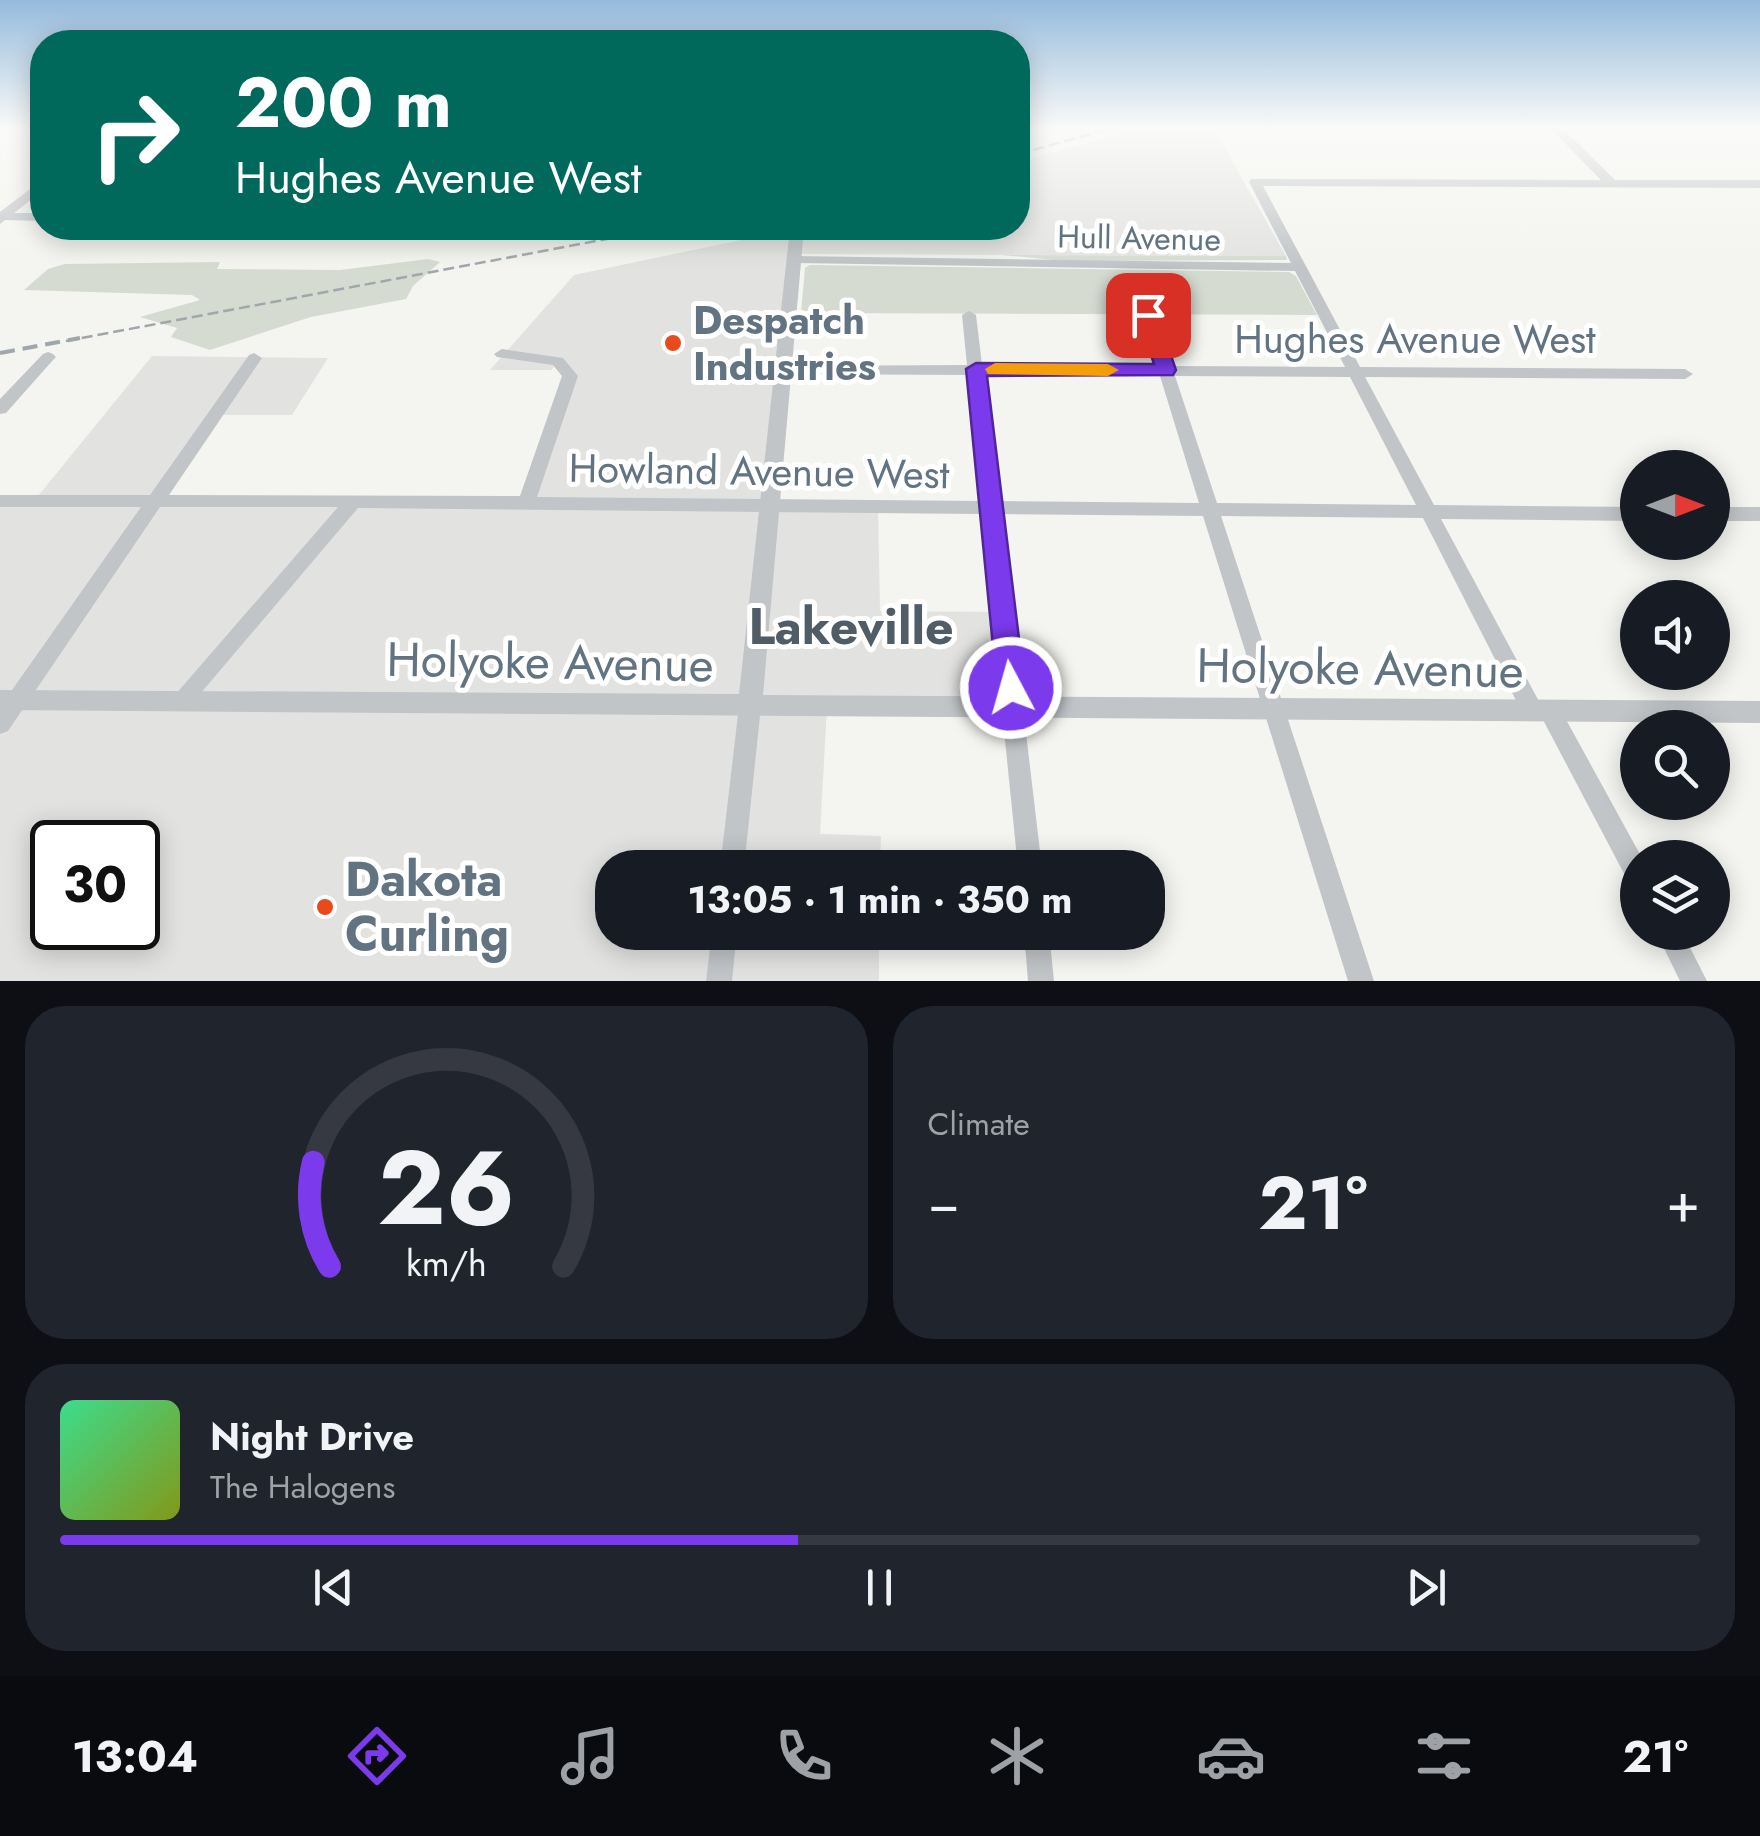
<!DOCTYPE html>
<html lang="en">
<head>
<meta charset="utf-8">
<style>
	body { margin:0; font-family:Jost,sans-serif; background:#20242c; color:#f1f3f6; height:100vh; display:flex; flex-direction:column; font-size:38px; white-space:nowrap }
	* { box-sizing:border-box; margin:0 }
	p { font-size:32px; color:#9ea1a6 }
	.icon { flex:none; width:55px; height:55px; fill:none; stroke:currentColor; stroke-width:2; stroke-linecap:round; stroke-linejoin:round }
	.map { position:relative; height:981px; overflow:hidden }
	.sheet { display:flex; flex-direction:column; gap:25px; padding:25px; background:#0d0f14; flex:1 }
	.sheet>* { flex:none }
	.banner { position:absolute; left:30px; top:30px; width:1000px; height:210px; border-radius:40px; box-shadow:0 5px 25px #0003; background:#00695c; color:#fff; overflow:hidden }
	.needle { width:65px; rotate:90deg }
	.fabs { position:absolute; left:1620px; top:450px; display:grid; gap:20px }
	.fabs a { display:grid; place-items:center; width:110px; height:110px; border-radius:50%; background:#171b24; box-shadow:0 5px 25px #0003; font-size:50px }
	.speed { position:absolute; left:30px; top:820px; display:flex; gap:20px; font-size:50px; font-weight:700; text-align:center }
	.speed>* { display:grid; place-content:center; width:130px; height:130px; border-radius:50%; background:#171b24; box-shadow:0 5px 25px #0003; line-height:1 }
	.speed .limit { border:5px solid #111; border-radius:15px; background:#fff; color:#111 }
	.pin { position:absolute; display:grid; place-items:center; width:85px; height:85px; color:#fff; margin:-42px; border-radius:20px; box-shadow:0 5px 15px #0006 }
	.me { position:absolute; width:110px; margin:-55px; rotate:354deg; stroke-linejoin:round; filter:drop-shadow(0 0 8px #0008) }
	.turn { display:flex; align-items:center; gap:35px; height:210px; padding:0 40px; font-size:45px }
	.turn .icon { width:130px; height:130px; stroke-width:2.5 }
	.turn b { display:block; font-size:70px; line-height:85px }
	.big { font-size:75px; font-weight:700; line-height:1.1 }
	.sheet .widget { flex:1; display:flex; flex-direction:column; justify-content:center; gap:15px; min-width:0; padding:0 35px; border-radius:40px; background:#20242c }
	.sheet .dial { align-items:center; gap:0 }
	.dial svg { height:260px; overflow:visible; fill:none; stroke:#363941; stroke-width:7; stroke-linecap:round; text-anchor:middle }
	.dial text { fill:#f1f3f6; stroke:none }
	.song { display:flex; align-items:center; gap:30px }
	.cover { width:120px; height:120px; border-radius:15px; background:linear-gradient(135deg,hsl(150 70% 55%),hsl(70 70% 35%)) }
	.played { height:10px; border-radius:5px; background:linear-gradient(90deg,#7c3aed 45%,#363941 45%) }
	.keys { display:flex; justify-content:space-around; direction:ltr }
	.heat { display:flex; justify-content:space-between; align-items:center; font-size:55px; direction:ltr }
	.sheet .tiles { flex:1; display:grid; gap:25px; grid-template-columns:1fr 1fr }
	.widget:last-child { grid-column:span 2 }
	.trip { position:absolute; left:595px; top:850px; width:570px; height:100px; border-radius:40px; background:#171b24; box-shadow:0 5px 25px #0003; font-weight:700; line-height:100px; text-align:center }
	.tab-bar { display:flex; height:160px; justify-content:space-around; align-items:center; background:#090b0e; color:#9ea1a6 }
	.tab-bar .icon { width:70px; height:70px }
	.tab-bar .active { color:#7c3aed }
	.tab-bar b { font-size:45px; color:#f1f3f6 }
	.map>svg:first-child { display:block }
	.built { fill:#e2e3e1; fill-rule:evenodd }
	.green { fill:#d5dbd1 }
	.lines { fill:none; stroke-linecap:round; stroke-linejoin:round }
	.minor { fill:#c1c5c8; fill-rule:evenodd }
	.tertiary { fill:#c1c5c8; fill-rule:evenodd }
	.rail-far1 { stroke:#9fa6ac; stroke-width:2.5; stroke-dasharray:11 5; stroke-linecap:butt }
	.rail { stroke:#9fa6ac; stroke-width:4; stroke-dasharray:15 8; stroke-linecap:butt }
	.route { fill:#7c3aed; stroke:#51269a; stroke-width:2.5 }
	.slow { fill:#f59e0b }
	.poi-dot { fill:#e94a1b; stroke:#fff; stroke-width:4 }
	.labels { text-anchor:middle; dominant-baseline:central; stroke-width:10; stroke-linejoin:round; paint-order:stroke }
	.far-street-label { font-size:32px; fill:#627482; stroke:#fff }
	.poi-label { font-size:40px; font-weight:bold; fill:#627482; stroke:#fff; text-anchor:start }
	.street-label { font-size:40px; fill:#627482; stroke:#fff }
	.near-street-label { font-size:48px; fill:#627482; stroke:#fff }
	.near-poi-label { font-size:48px; font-weight:bold; fill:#627482; stroke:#fff; text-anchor:start }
	.district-label { font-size:50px; font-weight:bold; fill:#505d67; stroke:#fff }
</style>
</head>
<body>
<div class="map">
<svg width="1760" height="981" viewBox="0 0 1760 981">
	<rect width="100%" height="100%" fill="#f4f4f0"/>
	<path class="built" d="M1139,129h75l72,127 -489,-2 -27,252 108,2 2,103 123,1 10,96 -186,-1 -7,127 61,2 -1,31 -268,1v64l267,1v48h-879v-480h34l118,-145 176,2 -36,57h-78l-58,85 370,4 43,-116 -10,-26 -8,8h-61l84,-95 224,-47h220v-66zM52,842h86v86h-86z"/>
	<g class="green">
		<path d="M1002,255l284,1 1,4 -222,1z"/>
		<path d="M428,259l12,3 -27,24 -7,13 -95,18 -101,33 -39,-13 6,-9 -37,-11 60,-17 -8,-5 -168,-5 24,-21 17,-5 155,-2 -3,7 123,1z"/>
		<path d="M810,265l479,7 7,4 21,39 -516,-2 4,-45z"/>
	</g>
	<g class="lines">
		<g class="minor">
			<path d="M1551,129h12l52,51h145v8l-497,-2 97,181 325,2 8,5 -8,5 -320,-2 69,128 204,2v14l-197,-2 101,188 8,-4 8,2 84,153h-4v29l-9,-4 -88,-167 -8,4 -8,-2 -102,-200 -202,-2 153,465h-26l-145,-465 -203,-2 42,354h-24l-36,-354 -624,-6 -169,199 -7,3 -7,-3 -4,-6 4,-6 163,-188h-178l-152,224 -8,3v-27l141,-200h-141v-12h150l99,-140 5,-2 8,5 -93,137 351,1 42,-120 -9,-11 -56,-8 -3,-3 8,-5 61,9 15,18 -41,121 444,4 -13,-126 -184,-1 -5,-2 -3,-3 3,-3 188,-1 -5,-50 7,-4 7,4 6,50 175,1 -16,-51 7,-4 7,4 17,51 173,1 -50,-96 -498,-8 -7,-4 2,-3 499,7 -42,-81 2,-3 350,1zM983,375l177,1 39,127 -201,-2zM1175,376l175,1 66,128 -199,-2z"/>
			<path d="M0,213h42v8l-38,-1 -4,-1z"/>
			<path d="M48,352l5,2 3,3 -3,3 -47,53 -6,1v-15l43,-45z"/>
			<rect x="1712" y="507" width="48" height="14"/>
			<path d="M750,697l7,2 4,7 -17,162h-24l19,-162 4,-7z"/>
			<path d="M712,932h25l-5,49h-26z"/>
			<path d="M1024,932h25l5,49h-26z"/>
			<path d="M1656,932h26l25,49h-27z"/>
		</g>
		<g class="tertiary">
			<path d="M42,180v11l-42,33v-12z"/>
			<path d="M790,228h14l-41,467 997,6v22l-1760,-13v-20l739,4z"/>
		</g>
		<g class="rail-far1">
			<path d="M1018,154l92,-25"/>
			<path d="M66,341l599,-113"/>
		</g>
		<path class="rail" d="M0,353l80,-15"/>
	</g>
	<linearGradient id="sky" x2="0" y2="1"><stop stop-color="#95badc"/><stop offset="0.48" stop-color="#fafaf8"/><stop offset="1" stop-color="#fafaf8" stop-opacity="0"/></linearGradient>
	<rect width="1760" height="267" fill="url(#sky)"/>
	<path class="route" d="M1148,309l9,6 19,55 -3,5 -186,1 38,312 -4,8 -10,3 -10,-3 -4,-8 -31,-319 10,-6 178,1 -16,-49z"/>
	<path class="slow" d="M995,363l113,1 11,6 -11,6 -120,-2 -3,-5z"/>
	<g class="poi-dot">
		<circle cx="673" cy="343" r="10"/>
		<circle cx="325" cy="907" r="10"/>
	</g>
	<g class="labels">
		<g class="far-street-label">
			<text transform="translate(1139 238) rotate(1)">Hull Avenue</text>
		</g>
		<g class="poi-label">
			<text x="693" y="320">Despatch<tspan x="693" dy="46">Industries</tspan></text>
		</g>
		<g class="street-label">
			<text x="1415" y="339">Hughes Avenue West</text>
			<text transform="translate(759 471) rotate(1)">Howland Avenue West</text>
		</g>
		<g class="near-street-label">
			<text transform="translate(550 662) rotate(1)">Holyoke Avenue</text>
			<text transform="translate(1360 668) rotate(1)">Holyoke Avenue</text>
		</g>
		<g class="near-poi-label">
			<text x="345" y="879">Dakota<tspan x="345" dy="55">Curling</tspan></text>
		</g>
		<g class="district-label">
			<text x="851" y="626">Lakeville</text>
		</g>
	</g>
</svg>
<div class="fabs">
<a><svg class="needle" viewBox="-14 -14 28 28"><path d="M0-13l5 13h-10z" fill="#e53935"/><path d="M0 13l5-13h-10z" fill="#9ea1a6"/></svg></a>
<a><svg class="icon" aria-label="sound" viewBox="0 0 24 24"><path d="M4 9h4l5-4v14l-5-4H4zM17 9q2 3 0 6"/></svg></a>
<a><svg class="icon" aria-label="search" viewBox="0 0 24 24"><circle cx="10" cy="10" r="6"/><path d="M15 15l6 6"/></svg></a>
<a><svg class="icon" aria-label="layers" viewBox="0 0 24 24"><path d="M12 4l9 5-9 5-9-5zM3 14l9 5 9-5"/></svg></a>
</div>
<div class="speed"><div class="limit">30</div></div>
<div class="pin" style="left:1148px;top:315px;background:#d93025"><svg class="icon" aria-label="arrive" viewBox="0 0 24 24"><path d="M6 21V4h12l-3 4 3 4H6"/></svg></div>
<svg class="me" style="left:1011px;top:688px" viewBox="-20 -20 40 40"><circle r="17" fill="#7c3aed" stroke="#fff" stroke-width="3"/><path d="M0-11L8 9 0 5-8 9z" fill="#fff"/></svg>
<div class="trip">13:05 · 1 min · 350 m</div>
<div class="banner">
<div class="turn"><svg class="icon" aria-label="right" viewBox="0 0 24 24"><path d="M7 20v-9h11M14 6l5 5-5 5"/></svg><div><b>200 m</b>Hughes Avenue West</div></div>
</div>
</div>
<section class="sheet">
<div class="tiles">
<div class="widget dial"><svg viewBox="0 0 100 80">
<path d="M14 69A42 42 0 1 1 86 69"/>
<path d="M14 69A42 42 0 0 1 9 37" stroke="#7c3aed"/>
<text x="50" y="56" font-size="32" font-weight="700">26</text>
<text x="50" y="72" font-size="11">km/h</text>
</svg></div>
<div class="widget"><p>Climate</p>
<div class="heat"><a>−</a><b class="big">21°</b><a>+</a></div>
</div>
<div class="widget">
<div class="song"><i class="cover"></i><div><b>Night Drive</b><p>The Halogens</p></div></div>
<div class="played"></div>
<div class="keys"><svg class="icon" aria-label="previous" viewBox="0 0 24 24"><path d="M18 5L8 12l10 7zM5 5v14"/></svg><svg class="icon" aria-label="pause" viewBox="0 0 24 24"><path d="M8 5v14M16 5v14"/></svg><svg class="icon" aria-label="next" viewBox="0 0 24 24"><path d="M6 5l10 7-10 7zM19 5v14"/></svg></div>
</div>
</div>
</section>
<nav class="tab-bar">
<b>13:04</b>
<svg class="icon active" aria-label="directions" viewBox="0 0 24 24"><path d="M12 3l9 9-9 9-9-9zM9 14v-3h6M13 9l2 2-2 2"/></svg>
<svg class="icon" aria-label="music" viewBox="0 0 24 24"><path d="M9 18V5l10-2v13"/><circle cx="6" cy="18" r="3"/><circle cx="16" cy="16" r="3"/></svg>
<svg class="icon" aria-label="phone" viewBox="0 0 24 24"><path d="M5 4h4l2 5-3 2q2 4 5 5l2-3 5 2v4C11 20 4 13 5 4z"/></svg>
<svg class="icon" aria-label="climate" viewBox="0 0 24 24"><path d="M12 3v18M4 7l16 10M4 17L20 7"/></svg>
<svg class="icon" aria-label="car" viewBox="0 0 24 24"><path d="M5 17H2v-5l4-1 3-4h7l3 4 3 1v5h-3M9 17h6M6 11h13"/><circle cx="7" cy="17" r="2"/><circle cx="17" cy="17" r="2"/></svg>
<svg class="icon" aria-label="filters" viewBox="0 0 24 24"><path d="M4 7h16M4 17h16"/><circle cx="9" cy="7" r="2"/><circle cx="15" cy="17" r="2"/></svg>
<b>21°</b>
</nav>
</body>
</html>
